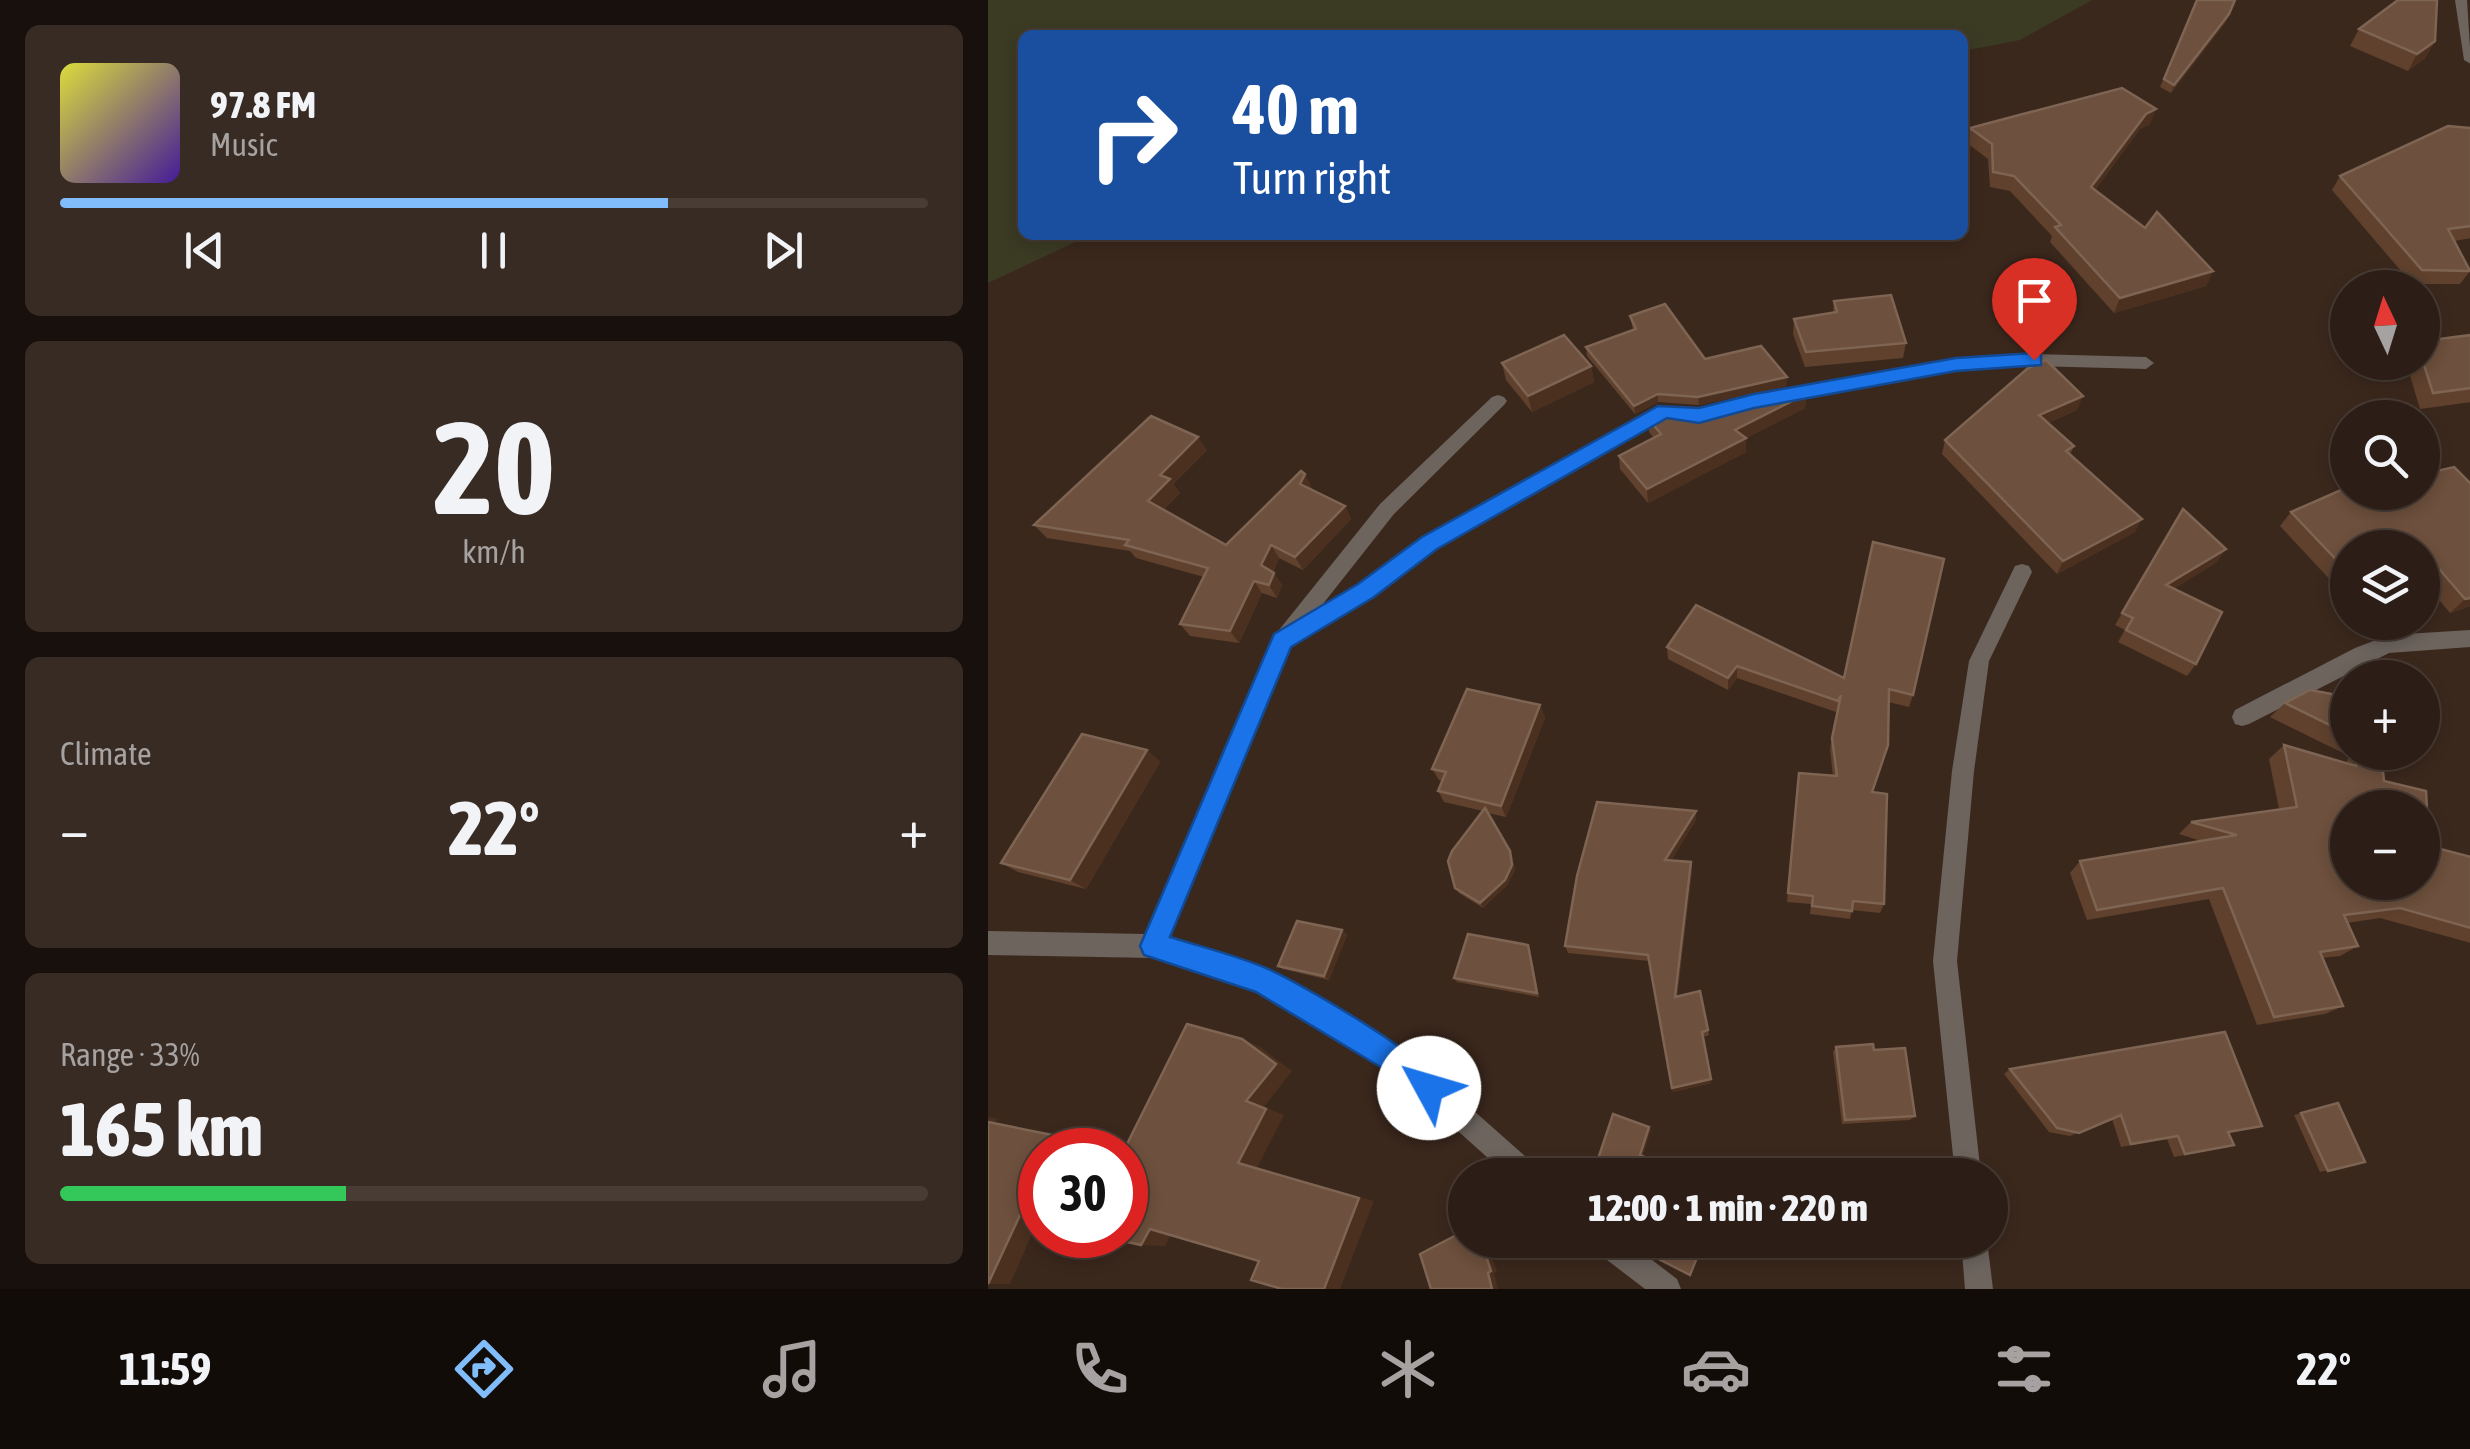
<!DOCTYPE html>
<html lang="en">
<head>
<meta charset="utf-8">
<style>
	body { margin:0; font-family:"Asap Condensed",sans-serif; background:#382b23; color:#f1f3f6; height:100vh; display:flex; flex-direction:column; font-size:38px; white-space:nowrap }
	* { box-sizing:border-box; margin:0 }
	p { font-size:32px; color:#a6a2a1 }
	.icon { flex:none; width:55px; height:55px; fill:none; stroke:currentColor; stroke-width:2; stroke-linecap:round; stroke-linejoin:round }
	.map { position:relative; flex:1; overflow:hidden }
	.panel { display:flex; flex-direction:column; gap:25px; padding:25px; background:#18100c; width:988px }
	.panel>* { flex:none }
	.guide { position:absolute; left:30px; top:30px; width:950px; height:210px; border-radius:15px; box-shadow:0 5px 15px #0003,0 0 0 2px #483c35; background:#1a4fa0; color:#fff; overflow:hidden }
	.needle { width:65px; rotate:356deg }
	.tools { position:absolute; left:1342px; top:270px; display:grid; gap:20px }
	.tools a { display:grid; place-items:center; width:110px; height:110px; border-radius:50%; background:#2c1e16; box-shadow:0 5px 15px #0003,0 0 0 2px #483c35; font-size:50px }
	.speed { position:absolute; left:30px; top:1128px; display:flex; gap:20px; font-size:50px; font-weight:700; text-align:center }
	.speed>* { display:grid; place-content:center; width:130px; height:130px; border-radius:50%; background:#2c1e16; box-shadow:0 5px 15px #0003,0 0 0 2px #483c35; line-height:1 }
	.speed .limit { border:15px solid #d22; background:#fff; color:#111 }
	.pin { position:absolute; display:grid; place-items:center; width:85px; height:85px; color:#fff; margin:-102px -42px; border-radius:50% 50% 50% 0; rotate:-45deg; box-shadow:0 0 10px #0007 }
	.pin .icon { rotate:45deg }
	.me { position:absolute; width:110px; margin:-55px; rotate:309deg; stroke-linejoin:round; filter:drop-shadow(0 0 8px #0008) }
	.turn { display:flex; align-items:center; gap:35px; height:210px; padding:0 50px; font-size:45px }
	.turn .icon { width:130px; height:130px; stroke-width:2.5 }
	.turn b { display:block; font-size:70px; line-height:85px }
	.big { font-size:75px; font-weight:800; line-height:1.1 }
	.panel .widget { flex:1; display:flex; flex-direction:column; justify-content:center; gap:15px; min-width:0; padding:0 35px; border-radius:15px; background:#382b23 }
	.panel .dial { align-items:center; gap:0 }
	.dial b { font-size:130px; line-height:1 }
	.song { display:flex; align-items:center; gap:30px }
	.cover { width:120px; height:120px; border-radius:15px; background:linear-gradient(135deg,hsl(60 70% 55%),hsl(260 70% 35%)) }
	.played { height:10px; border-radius:5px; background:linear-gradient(90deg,#80bdfa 70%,#483c35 70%) }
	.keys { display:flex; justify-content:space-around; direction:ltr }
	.heat { display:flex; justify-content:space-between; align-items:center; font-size:55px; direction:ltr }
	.charge { height:15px; border-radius:8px; background:linear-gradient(90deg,#34c759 33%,#483c35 0) }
	.trip { position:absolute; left:460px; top:1158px; width:560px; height:100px; border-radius:50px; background:#2c1e16; box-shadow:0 5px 15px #0003,0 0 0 2px #483c35; font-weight:800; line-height:100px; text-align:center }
	.tab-bar { display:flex; height:160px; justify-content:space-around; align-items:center; background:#120c09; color:#a6a2a1 }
	.tab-bar .icon { width:70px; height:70px }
	.tab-bar .on { color:#80bdfa }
	.tab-bar b { font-size:45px; color:#f1f3f6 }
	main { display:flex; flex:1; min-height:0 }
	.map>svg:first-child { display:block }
	.green { fill:#3b3b24 }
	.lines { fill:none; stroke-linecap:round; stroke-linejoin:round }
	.street { fill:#6d645e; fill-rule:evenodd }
	.wall { fill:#5f412d }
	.shaded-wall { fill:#4b301f }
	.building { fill:#6d503d; stroke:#7e6453; stroke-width:2.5; fill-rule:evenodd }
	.route { fill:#1a73e8; stroke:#114b97; stroke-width:2.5 }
</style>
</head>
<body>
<main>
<section class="panel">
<div class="widget">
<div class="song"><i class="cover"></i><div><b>97.8 FM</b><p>Music</p></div></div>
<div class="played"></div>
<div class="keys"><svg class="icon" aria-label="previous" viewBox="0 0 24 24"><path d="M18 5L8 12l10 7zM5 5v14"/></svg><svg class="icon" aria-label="pause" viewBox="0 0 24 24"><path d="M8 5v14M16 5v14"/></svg><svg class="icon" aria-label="next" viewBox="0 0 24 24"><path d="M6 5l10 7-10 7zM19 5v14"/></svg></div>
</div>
<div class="widget dial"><b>20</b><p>km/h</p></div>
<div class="widget"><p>Climate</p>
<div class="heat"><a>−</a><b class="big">22°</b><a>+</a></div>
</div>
<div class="widget"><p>Range · 33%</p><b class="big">165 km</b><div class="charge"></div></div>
</section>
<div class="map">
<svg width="1483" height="1289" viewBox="0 0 1483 1289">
	<rect width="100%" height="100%" fill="#3b281d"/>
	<path class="green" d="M0,0h1104l-72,40 -57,11v-16h-940v200h67l-102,48z"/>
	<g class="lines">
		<g class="street">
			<path d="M1467,0h12l4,64 -7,-4z"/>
			<path d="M1046,354l112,3 8,6 -8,6 -112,-3 -78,5 -179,32 -9,-6 9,-6 179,-32z"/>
			<path d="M510,395l6,2 3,4 -3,4 -110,109 -75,95 40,-24 64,-47 235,-132h13l9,6 -3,5 -11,1 -229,130 -64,49 -83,50 -122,292 102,33 141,83 125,111 4,9h-33l-114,-102 -137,-83 -103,-32 -165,-3v-24l158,3 129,-299 105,-131 112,-107z"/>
			<path d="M1034,564l7,2 3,6 -43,89 -15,110 -17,190 24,214h-26l-22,-214 19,-190 17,-110 46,-95z"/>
			<path d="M1483,630v17l-82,6 -140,71 -7,2 -7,-2 -3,-7 3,-7 120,-62 34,-13z"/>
			<path d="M603,1240h35l51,39 4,10h-36l-51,-39z"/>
			<path d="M973,1240h26l6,49h-28z"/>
		</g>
	</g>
	<g class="wall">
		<path d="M1209,0h38l-10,23 -54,70 -11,-6z"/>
		<path d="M1371,29l76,12 -10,17 -17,13 -58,-25z"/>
		<path d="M1162,124l-10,5 -45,61 50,38 68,43 -7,15 -92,27 -64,-71 2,-6 -42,-45 -20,-4 -2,-28 -21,-16 3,-15z"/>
		<path d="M1483,128v110l-17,3 16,30 -10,13h-48l-80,-94 8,-14z"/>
		<path d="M846,301l72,42 -3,15 -98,9 -12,-33 1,-15 39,-6z"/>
		<path d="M642,316l75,43 81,27 -87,19 -41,-3 -23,12 -48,-58 -1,-9 47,-17z"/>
		<path d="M1483,335v67l-51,7 -14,-47h17z"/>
		<path d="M514,363l89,3 3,16 -62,30 -26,-32z"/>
		<path d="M818,394l-1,14 -59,30v14l-98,51 -28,-34 -1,-13 35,-18 -5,-6 -1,-14z"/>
		<path d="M1089,410l-29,13 26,23 -4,9 65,77 -78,42 -115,-120 3,-14z"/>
		<path d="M219,450l-34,34 7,9 -17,17 63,35 86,-57v2l33,16 6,13 -48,51 -24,-12 -6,14 9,13 -5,13 -15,-5 -23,50 -49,-7 -10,-12 24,-47 -68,-19 -6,-7 -83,-13 -13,-13z"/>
		<path d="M1360,492h75l48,114 -21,7 -24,-29 -78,-36v51l-68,-73 11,-14z"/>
		<path d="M1195,509l34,53 -44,27 23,75 -9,12 -69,-34 7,-12 -10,-5z"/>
		<path d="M679,647l177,31 69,17 -4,12 -21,-5 -16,91 12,111 -4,9 -28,-3 -2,9 -40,-5 1,-10 -24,-2 10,-118 36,-8 -3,-27 8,-41 -2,4 -99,-34 -9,12 -60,-31z"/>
		<path d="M1360,697v55h33l3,29 45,65 42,11v86l-91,-25 -33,5 11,23 -18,10 -18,2 21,48 -18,8 -68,11 -48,-126 -122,21 -17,-47 10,-12 121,-20 -22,-7 12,-12 88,-13 -10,-50 15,-14 62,18 3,-7 -79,-39 15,-14z"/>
		<path d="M552,705l5,13 -39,99 -18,-4 24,43 3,14 -8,15 -24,23 -24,-15 -4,-5 28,-77 -39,-9 -6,-11 4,-10 -3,-1 -7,-11z"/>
		<path d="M159,750l13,12 -74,127 -68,-17 -17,-9z"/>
		<path d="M708,820l-25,40 20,2 1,8 -15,127 31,33 1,5 -6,2 8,46 -38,9 -24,-131 -81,-8 -3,-7z"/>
		<path d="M354,930l5,5 -18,45 -46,-11 -5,-3z"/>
		<path d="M540,945l2,4 9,48 -82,-15 -3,-4z"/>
		<path d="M848,1047l38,3 41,66 -5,4 -68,4 -9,-72z"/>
		<path d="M1022,1069l252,57 -33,7 -7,15 -48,9 -7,-18 -46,8 -9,-28 -42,17 -21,-4 -45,-58z"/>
		<path d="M1350,1103l27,59 -45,10 -26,-57z"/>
	</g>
	<g class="shaded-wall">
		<path d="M1247,0l-10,23 -54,70 3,-8z"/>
		<path d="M1447,41l-10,17 -17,13 9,-17z"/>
		<path d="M1168,109l-6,15 -10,5 -54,73 5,-15 55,-73z"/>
		<path d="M1225,271l-7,15 -92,27 6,-15z"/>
		<path d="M603,366l3,16 -62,30 -4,-16z"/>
		<path d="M799,377l-1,9 -87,19 -1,-8z"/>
		<path d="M670,394v8l-23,12 -1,-8z"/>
		<path d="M818,394l-1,14 -59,30v14l-98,51 -1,-14 88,-59z"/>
		<path d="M1095,396l-6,14 -43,19 5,-14z"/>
		<path d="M210,437l9,13 -34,34 7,9 -21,21 -11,-13 12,-26z"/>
		<path d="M317,474l7,14 -4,10 -8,-14z"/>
		<path d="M357,506l6,13 -48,51 -8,-13z"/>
		<path d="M1154,519l-7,13 -78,42 6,-13z"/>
		<path d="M283,545l8,13 -9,20 -9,-13z"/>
		<path d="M1238,549l-9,13 -59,36 8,-13z"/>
		<path d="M1452,570l-14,14 -3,1v-8z"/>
		<path d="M286,573l8,12 -5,13 -8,-13z"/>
		<path d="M266,581l8,12 -23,50 -9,-12z"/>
		<path d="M1483,598v8l-21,7 15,-14z"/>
		<path d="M749,666v12l-9,12v-12z"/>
		<path d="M552,705l5,13 -39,99 -5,-11z"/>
		<path d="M159,750l13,12 -74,127 -16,-9z"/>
		<path d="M708,811v9l-29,48 -2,-8z"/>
		<path d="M522,851l5,19 -8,15 -24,23 -3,-5z"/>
		<path d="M703,862l1,8 -16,133 -1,-6z"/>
		<path d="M354,930l5,5 -18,45 -5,-4z"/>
		<path d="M540,945l2,4 9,48 -2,-4z"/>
		<path d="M254,1039l18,8 32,24 -28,36 20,8 -27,53 117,33 -34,88h-16l-86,-126 8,-62z"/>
		<path d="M723,1079v4l-38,9 -1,-4z"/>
		<path d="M0,1117l10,2 -3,4 -7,-1z"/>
		<path d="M661,1127l2,3 -9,28 -2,-3z"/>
		<path d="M69,1136l18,4 -4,10h-20z"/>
		<path d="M52,1172v44l-30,68h-22z"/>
		<path d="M162,1229l23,1 -8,16 -24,-1z"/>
		<path d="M493,1240h5l11,31 -3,2 4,16h-6z"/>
	</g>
	<g class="building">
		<path d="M1209,0h38l-6,14 -55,71 -10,-6z"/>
		<path d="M1410,0h39l-2,41 -18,13 -58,-25z"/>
		<path d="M1134,88l34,21 -10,5 -55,73 54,41 12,-16 56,59 -93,27 -65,-71 6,-2 -47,-49 -21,-4 -1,-28 -22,-16z"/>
		<path d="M1460,126l23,2v98l-23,3 22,42 -48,-1 -82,-94z"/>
		<path d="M903,295l15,48 -100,9 -12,-33 43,-7 -3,-11z"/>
		<path d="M677,304l40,55 56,-13 26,31 -89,20 -40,-3 -24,12 -48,-59 50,-18 -6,-13z"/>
		<path d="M576,335l27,31 -63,30 -26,-33z"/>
		<path d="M1483,335v53l-38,5 -10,-31v-21z"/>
		<path d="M1058,360l37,36 -44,19 35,31 -8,5 76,68 -79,42 -118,-121 83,-72z"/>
		<path d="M814,389l4,5 -71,36 11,8 -99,51 -28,-33 42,-22 -13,-16 18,-10 33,3z"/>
		<path d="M163,416l47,21 -38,38 10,4 -22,22 78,44 75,-74 4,3 -5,10 45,22 -50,51 -24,-12 -10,20 13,8 -5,12 -15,-4 -24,50 -50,-7 28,-56 -83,-23 4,-5 -95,-15z"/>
		<path d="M1466,467l17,17v114l-6,1 -25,-29 -17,7v-29h-75v24l-57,-60 57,-25v5h75v-18z"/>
		<path d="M1195,509l43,40 -60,36 56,27 -26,52 -70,-34 7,-12 -11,-5z"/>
		<path d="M885,542l71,17 -31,136 -24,-6 -1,56 -16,47 15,2 -3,110 -31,-3 -1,10 -40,-5 1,-10 -25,-3 11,-120 38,3 -5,-38 9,-43 -3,6 -101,-35 -9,12 -61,-31 29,-42 148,73z"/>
		<path d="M479,689l73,16 -39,101 -63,-15 8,-19 -14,-3z"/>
		<path d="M1322,690l38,7v37l-63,-31z"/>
		<path d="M94,734l65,16 -77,130 -69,-17z"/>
		<path d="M1296,745l72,21 6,-14h19l3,29 42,10 3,55 42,11v71l-71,-20 -56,7 14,31 -38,6 23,54 -69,11 -51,-129 -126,22 -17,-49 157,-26 -46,-13 106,-15zM1360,808h75v74h-75z"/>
		<path d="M609,802l99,9 -31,49 26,2 -16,135 25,-6 8,39 -6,2 9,47 -39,9 -24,-133 -83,-9 12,-70z"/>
		<path d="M497,808l25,43 2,14 -7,15 -25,23 -25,-15 -7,-27 4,-10z"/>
		<path d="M309,921l45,9 -18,46 -46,-10z"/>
		<path d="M480,934l60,11 9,48 -83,-15z"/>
		<path d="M199,1024l55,15 34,25 -30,37 20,8 -28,54 121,35 -35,91h-42l-31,-9 8,-19 -109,-32 -9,16 -46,-10h31l-2,-85z"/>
		<path d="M1237,1032l37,94 -34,6 6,13 -49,9 -7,-18 -47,8 -10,-29 -42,18 -22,-5 -47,-59z"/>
		<path d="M885,1044l1,6 31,-2 10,68 -70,4 -9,-73z"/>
		<path d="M1350,1103l27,59 -37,9 -27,-58z"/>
		<path d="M625,1114l36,13 -9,28 42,20 -89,-1z"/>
		<path d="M0,1122l69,14 -6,14h-11v22l-52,112z"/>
		<path d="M478,1230v10h15l10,31 -3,2 4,16h-61l-11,-35z"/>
		<path d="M670,1240h46l-14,35 -37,-19z"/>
	</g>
	<path class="route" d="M1046,353l7,2v10l-85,6 -202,37 -55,15 -32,-5 -230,131 -63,48 -83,50 -121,290c32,10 65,18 96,31 33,14 165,91 178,120l-5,10 -10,5 -37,-29 -136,-82 -112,-37 -4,-9 134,-312 84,-50 64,-47 236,-131 41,2 55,-14 202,-36z"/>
</svg>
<div class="tools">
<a><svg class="needle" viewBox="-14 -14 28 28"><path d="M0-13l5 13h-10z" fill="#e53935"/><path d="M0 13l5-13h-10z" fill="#a6a2a1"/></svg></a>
<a><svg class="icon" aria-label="search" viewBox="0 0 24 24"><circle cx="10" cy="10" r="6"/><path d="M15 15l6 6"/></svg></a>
<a><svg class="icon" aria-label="layers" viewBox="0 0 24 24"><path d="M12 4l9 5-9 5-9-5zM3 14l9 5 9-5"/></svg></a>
<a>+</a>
<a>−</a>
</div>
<div class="speed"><div class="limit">30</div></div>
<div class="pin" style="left:1046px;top:360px;background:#d93025"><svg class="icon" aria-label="arrive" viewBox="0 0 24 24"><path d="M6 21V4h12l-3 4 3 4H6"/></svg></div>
<svg class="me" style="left:441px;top:1088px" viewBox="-20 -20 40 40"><circle r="19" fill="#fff"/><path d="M0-13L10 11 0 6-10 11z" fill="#1a73e8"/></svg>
<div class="trip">12:00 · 1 min · 220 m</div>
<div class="guide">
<div class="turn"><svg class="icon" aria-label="right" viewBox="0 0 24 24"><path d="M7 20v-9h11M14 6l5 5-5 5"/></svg><div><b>40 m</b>Turn right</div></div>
</div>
</div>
</main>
<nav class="tab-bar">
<b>11:59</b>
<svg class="icon on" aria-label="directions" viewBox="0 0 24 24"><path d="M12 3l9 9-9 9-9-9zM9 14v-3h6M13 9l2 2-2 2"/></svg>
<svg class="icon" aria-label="music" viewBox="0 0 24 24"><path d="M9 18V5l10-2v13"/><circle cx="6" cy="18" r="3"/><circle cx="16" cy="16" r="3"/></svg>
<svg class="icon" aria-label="phone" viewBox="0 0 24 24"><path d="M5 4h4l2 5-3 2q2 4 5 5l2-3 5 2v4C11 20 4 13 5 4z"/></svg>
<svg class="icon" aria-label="climate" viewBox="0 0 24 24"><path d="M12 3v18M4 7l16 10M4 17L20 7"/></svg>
<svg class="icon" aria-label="car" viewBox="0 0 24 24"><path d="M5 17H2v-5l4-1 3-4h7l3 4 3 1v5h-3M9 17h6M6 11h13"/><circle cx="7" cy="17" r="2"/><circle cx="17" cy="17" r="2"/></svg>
<svg class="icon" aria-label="filters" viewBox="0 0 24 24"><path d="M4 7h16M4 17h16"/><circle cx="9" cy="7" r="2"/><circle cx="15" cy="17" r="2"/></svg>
<b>22°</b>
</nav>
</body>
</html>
